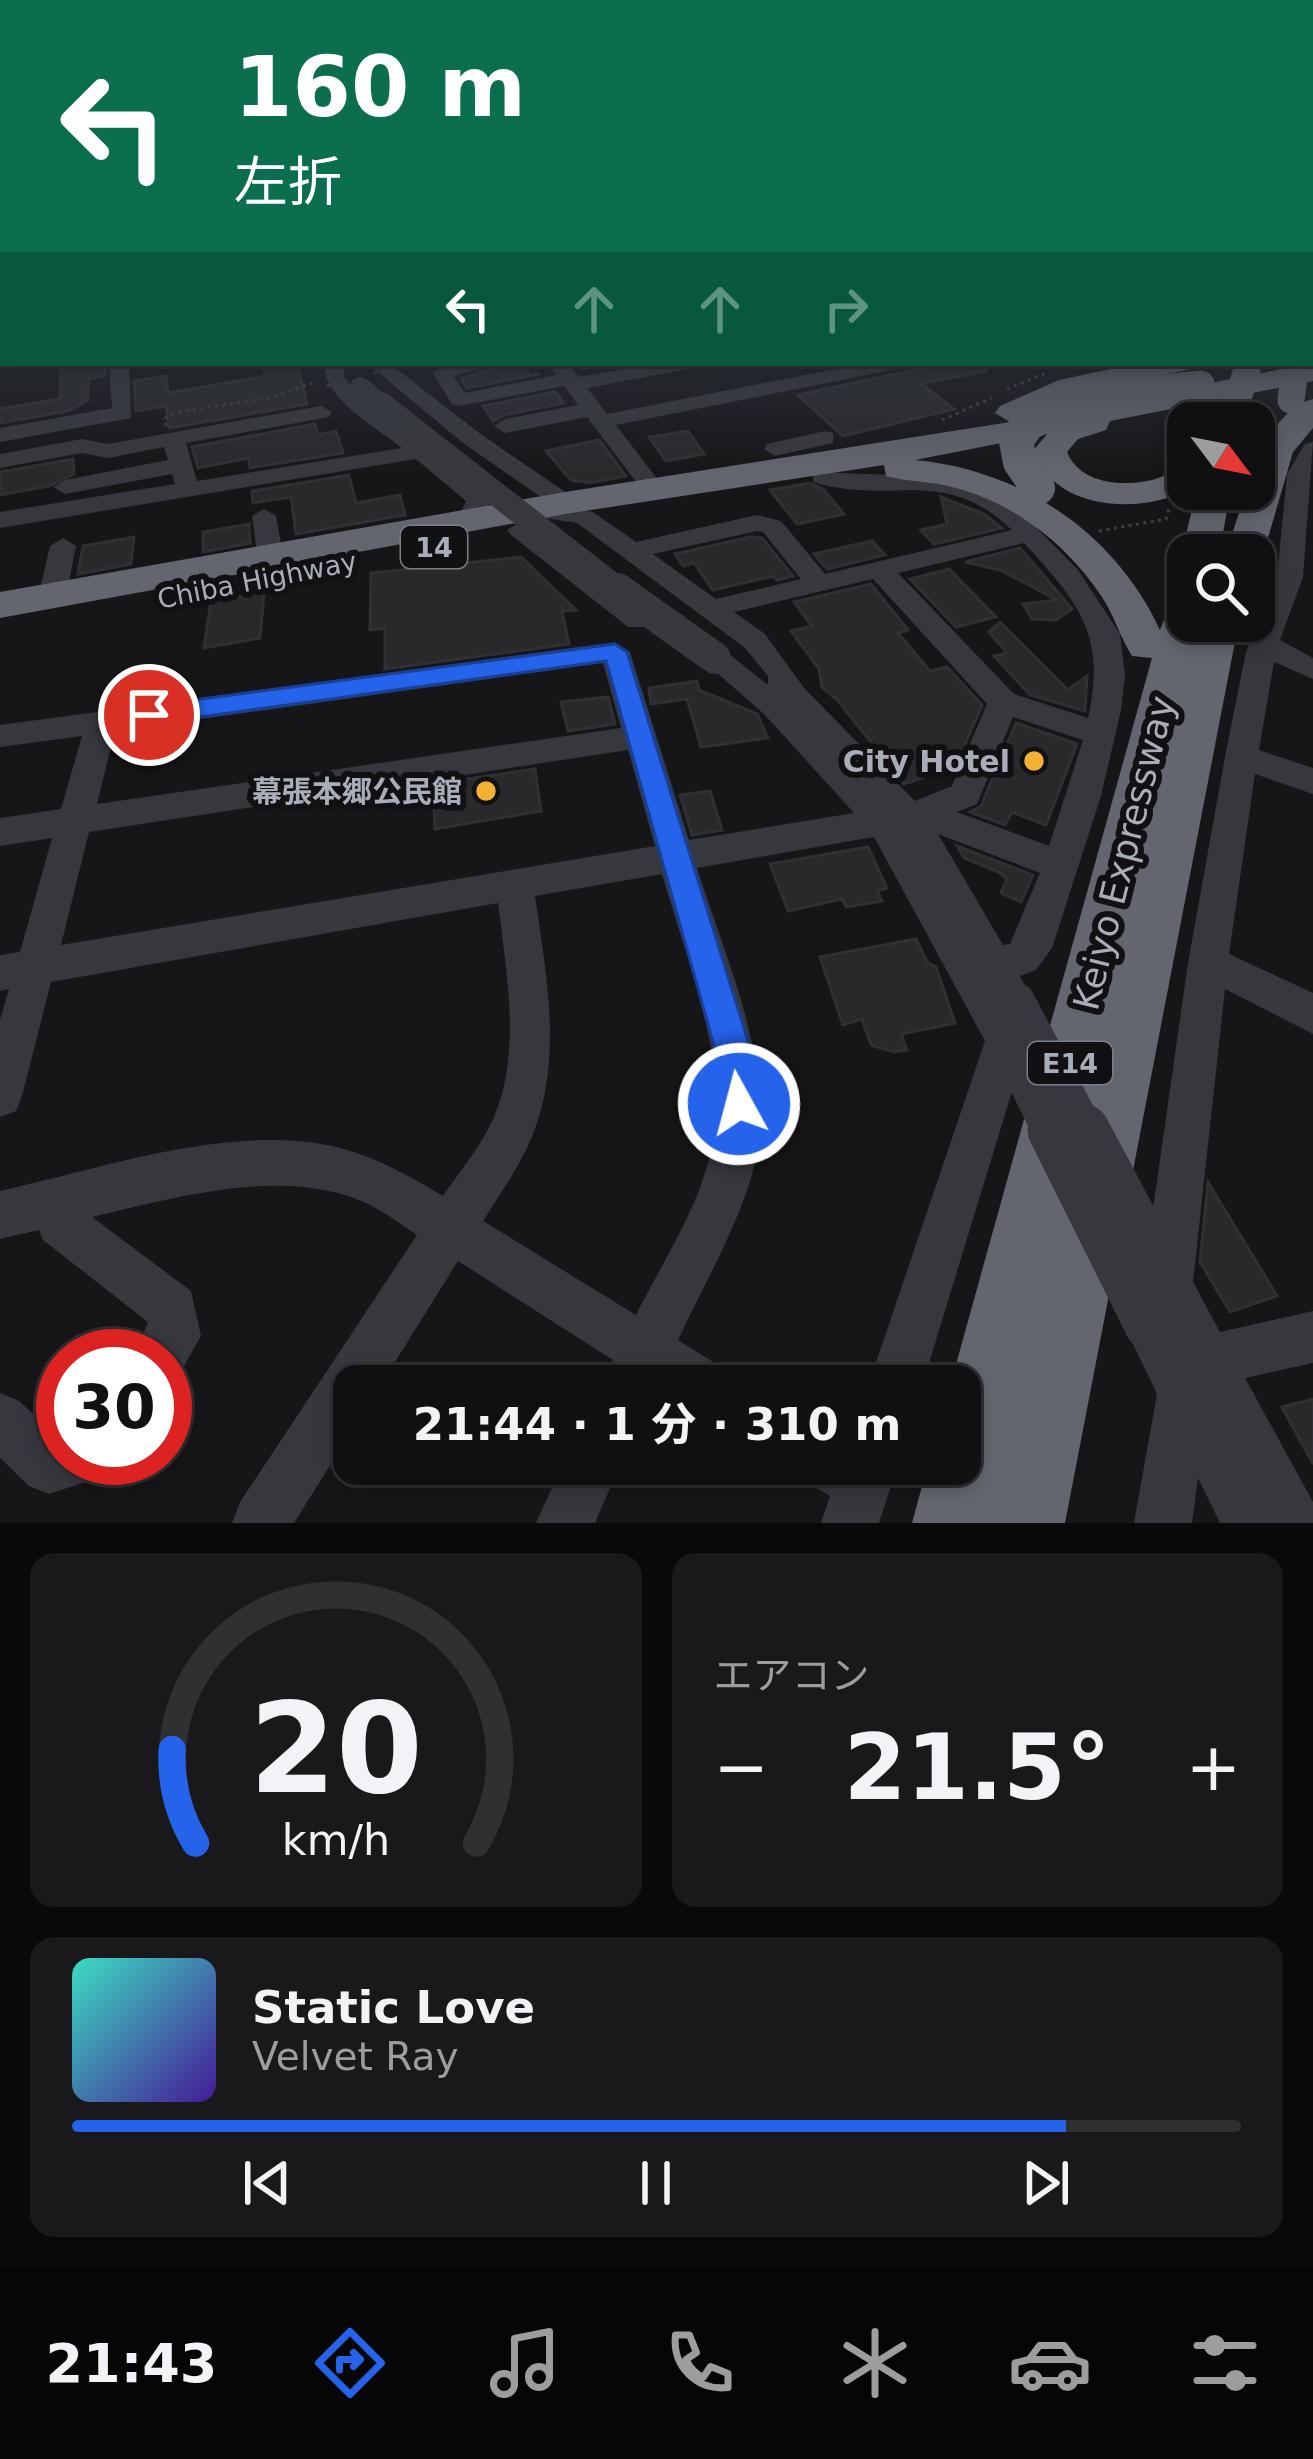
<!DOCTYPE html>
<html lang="ja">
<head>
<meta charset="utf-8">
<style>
	body { margin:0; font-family:"DejaVu Sans","Noto Sans JP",sans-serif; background:#19191b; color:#f1f3f6; height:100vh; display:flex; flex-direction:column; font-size:45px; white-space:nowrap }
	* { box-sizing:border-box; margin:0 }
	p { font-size:39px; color:#9c9d9f }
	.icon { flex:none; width:66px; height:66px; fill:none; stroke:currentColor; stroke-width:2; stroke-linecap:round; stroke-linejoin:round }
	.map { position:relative; height:1523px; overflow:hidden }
	.sheet { display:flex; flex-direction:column; gap:30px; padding:30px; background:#09090a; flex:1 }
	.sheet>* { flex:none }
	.top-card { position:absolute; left:0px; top:0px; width:1314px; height:366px; box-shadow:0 6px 18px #0003,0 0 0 3px #303032; background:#0b6e4f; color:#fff; overflow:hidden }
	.needle { width:78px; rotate:122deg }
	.controls { position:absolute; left:1167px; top:402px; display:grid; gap:24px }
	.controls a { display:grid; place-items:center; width:108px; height:108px; border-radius:24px; background:#101012; box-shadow:0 6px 18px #0003,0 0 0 3px #303032; font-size:60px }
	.speed { position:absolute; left:36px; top:1329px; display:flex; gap:24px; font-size:60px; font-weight:700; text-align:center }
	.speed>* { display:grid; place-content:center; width:156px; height:156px; border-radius:50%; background:#101012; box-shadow:0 6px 18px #0003,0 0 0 3px #303032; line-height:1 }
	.speed .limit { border:18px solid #d22; background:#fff; color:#111 }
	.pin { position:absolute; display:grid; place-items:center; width:102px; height:102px; color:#fff; margin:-51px; border:6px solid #fff; border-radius:50%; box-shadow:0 3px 12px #0007 }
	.me { position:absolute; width:132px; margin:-66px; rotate:353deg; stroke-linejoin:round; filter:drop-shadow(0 0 9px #0008) }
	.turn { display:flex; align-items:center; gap:42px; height:252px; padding:0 36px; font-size:54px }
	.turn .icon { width:156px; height:156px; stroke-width:2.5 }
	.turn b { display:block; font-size:84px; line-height:102px }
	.lanes { display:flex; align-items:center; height:114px; padding:0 36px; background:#0003; justify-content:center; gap:60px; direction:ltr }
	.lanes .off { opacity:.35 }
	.big { font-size:90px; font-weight:700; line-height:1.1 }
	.sheet .tile { flex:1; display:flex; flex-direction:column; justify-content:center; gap:18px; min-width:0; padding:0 42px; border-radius:24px; background:#19191b }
	.sheet .dial { align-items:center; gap:0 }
	.dial svg { height:312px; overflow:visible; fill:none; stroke:#303032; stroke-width:7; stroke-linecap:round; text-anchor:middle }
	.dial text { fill:#f1f3f6; stroke:none }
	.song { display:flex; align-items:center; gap:36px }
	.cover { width:144px; height:144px; border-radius:18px; background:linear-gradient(135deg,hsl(170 70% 55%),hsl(260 70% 35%)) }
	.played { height:12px; border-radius:6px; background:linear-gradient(90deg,#2563eb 85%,#303032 85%) }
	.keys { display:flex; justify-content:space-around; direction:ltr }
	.heat { display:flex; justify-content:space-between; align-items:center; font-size:66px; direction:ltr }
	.sheet .tiles { flex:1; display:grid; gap:30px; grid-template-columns:1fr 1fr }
	.tile:last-child { grid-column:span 2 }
	.trip { position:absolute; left:333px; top:1365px; width:648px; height:120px; border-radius:24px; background:#101012; box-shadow:0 6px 18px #0003,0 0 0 3px #303032; font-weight:700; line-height:120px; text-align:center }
	.dock { display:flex; height:192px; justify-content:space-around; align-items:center; background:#060607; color:#9c9d9f }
	.dock .icon { width:84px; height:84px }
	.dock .on { color:#2563eb }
	.dock b { font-size:54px; color:#f1f3f6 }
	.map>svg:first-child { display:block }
	.building { fill:#29292c; stroke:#303034; stroke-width:3 }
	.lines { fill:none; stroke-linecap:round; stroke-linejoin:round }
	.path { stroke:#3d3f44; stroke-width:3; stroke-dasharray:3 4.5; stroke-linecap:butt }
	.minor { fill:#37383d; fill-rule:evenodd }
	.highway { fill:#63666e; fill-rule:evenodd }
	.path-bridge { stroke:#3d3f44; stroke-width:3; stroke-dasharray:3 4.5; stroke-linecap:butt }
	.minor-bridge-far4 { stroke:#37383d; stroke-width:20 }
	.minor-bridge-far3 { stroke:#37383d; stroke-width:24 }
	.minor-bridge-far2 { stroke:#37383d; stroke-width:32 }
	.minor-bridge-far1 { stroke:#37383d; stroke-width:40 }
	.minor-bridge { stroke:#37383d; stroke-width:51 }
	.highway-bridge-far1 { stroke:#63666e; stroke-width:27 }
	.highway-bridge { stroke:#63666e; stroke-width:34 }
	.route { fill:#2563eb; stroke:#184099; stroke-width:3 }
	.poi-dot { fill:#f2b134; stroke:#111113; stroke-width:4.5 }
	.labels { text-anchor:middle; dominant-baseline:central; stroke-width:12; stroke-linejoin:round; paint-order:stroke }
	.shield { fill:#111113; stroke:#7b7e86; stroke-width:3 }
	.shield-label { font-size:27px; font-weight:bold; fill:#a8adb8 }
	.far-street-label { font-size:27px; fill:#a8adb8; stroke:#111113 }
	.poi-label { font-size:30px; font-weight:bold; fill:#a8adb8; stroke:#111113; text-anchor:end }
	.near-street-label { font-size:36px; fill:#a8adb8; stroke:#111113 }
</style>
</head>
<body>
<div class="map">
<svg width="1313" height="1523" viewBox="0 0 1313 1523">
	<rect width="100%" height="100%" fill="#161618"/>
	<g class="building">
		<path d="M61,363h44v13l-17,3v21l-20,11 -68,12v-14l60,-10z"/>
		<path d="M262,363h35l10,41 -138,24 -3,-22 -30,5 -2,-30 32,-5 2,17 98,-17z"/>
		<path d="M506,363h21l1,12 12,-1 -73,14 -6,-9z"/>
		<path d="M944,363h42v8l-65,13 33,25 -111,27 -45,-41z"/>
		<path d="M555,392l9,11 -60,12 -11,6 -10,-15z"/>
		<path d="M315,424l3,11 18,-4 7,22 -93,15 -1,-10 -51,10 -6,-21z"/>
		<path d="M688,431l16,23 -38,7 -17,-24z"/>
		<path d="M599,440l27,36 -36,7 -19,-3 -25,-29z"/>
		<path d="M73,459l1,15 -25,12 -49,9v-23z"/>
		<path d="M349,475l7,28 44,-8 5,20 -109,19 -5,-37 -38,6 -1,-12z"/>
		<path d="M809,483l14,6 21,25 -47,10 -27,-34z"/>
		<path d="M941,497l43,17 18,14 -68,16 -13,-14 26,-6z"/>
		<path d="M249,524l1,19 -47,9v-20z"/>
		<path d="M134,537l-3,27 -53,10 5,-28z"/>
		<path d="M750,537l12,1 31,38 -16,4 -3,-4 -61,14 -19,-27 -11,3 -8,-12z"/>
		<path d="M872,541l13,14 -58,14 -13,-15z"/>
		<path d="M1020,548l52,61 -16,11 -24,-1 -9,-15 34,-4 -57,-30 -35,-8z"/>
		<path d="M521,557l55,53 -14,1 7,33 -184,25v-41l-15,2 1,-57z"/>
		<path d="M949,569l47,48 -40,10 -46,-48z"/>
		<path d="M871,584l37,46 -10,3 32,38 17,-4 35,38 -23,53 -41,14 4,6 -18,6 -65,-82 -17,-15 -3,-18 -28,-38 21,-5 -18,-24z"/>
		<path d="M264,593l-4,45 -56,10 7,-47z"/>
		<path d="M1000,622l68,68 19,-14 -2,35 -55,-16 -36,-39 13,-3 -18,-21z"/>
		<path d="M697,681l2,9 58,24 11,24 -67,9 -14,-48 -36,5 -2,-16z"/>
		<path d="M608,697l7,27 -47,7 -7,-29z"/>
		<path d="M1016,723l61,21 -31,81 -34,-13 -7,13 -35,-13 11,-6z"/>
		<path d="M535,769l6,42 -106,18 -2,-45z"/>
		<path d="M710,791l12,39 -30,5 -12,-40z"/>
		<path d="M957,846l76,29 -12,27 -20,-9 6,-14 -8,-7 -35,-14z"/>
		<path d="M868,847l19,41 -10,3 5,10 -36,6 -4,-8 -54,12 -18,-47z"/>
		<path d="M916,939l12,24 8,4 19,56 -54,11 6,16 -13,2 -23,-7 -9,-26 -19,6 -23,-68z"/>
		<path d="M1208,1182l69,114 -47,16 -30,-50z"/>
		<path d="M1313,1399v65l-31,-57z"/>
	</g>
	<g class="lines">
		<g class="path">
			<path d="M1007,389l39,-16"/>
			<path d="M942,420l50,-22"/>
			<path d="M166,426l-1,-8 13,-6 92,-14 43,-15"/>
			<path d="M1099,531l67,-12 3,-10"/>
		</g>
		<g class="minor">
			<path d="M3,311v12l-3,1v-12z"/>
			<path d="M109,363h20l2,55 -131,24v-14l112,-20z"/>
			<path d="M324,363h20v14l8,10 136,107 3,5 -13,29h-18l-4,-5 10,-22 -50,-42 -416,69v-16l175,-28 -3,-10 -107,20 -12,-7 12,-7 103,-20 -4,-13 -56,11 -26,-5 -82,15v-14l82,-15 26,5 213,-38 11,6 -3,5 -143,26 11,38 205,-33c-26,-21 -79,-49 -78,-85z"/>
			<path d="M367,363h22l90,70 95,65v10l19,4 43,30 121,-27 24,6 44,53 187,-44c-69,-66 -120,-24 -199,-48v-10l134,5 40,11 33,23 58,59 42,64 5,41 -4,35 -20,86 -49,152 -16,22 -16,6 4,8 -6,13 -11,4 21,38 -106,347h-54l117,-345 -111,-204 -177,31c31,99 85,208 53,313 -17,54 -48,108 -72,159l43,27 8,19h-127l11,-26 -155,-99 -78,125h-26v41l-60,96h-62l8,-21 177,-267c-15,-10 -31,-22 -47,-30 -82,-41 -195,-7 -278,12l99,74 10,45 -22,39 -14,5v-24h-31l14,-34 -105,-82 -4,-10 -39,9v-48c103,-23 240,-71 344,-42 36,10 67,28 99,47 17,-25 39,-51 51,-79 28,-66 12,-146 4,-214l-447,79 -29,114 -6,15 -16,6v-97l9,-31 -9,2v-36l20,-3 32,-114 -52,8v-28l61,-9 21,-73 -82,11v-22l615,-83 15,10 59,188 165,-27 -89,-98 -65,-57 5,-7h20l43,34v-9l-23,-28 -168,-125 -52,-8 -3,-5 3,-5h27l-89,-62zM757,531l6,1 38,47 -85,20 -63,-45zM1024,543c54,59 83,91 64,175l-74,-24 -116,-121zM873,579l114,125 -35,82 -37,15 -111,-113 -39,-54 -31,-22zM603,663l18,65 -524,76 18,-73zM1013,717l70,23 -34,106 -92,-34 20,-8zM628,750l27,96 -594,99 28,-113zM938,834l102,39 -30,71 -7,1zM662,874c27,95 75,200 43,299 -15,48 -46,96 -69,142l-153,-94c15,-24 32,-48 44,-73 38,-80 20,-168 8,-252z"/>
			<path d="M459,363h43l-48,13 11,17 91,-18 -9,-12h20l12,14 77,-14h43l-10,6 -102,19 20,26 259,-51h40l-10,6 -280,56 49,64 -12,7 -8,-2 -58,-77 -82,16 -11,-7 11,-7 73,-14 -14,-19 -105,20 -7,-2 -20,-32z"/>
			<path d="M825,431l8,2v10l-58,13 -11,-7 3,-5z"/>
			<path d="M1313,442l-10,135 -23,63 33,18v21l-39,-17 -15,88 54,18v26l-58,-20 -26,180 84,39v41l-88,-45 -32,293 27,50 93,-21v52l-68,15 68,124v21h-93l-22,-45 -6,45h-58l23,-129 -33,-69 8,-18 16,-7 -6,-14 46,-323 37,-206 21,-105 31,-75 10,-103 18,-30z"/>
			<path d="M264,509l12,7 8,44 -13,8 -13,-8 -6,-44z"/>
			<path d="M520,522l128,93 4,6 -4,6h-20l-117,-92 -4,-5z"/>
			<path d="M63,538l13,8 -10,51 -14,8 -14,-8 12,-51z"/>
			<path d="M0,1393l19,8 38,35 6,-2v24h43l-8,20 -49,16 -20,-8 -29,-28z"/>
			<path d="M563,1464h57l-25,59h-59z"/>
			<path d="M802,1464h96l-19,59h-58l9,-27 -20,-12z"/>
		</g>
		<g class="highway">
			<path d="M1313,300v16l-2,1v-16z"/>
			<path d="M1138,363h57l-4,6 -112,24 -60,27 294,-57v18l-203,40 -4,9 -28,9 -11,13c13,32 55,35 85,28 14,-3 23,-12 36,-15l2,24c-50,26 -135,22 -157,-38l14,-17 -132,26c107,10 200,73 245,170l14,-36 14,-3v30h51l-174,902h-153l16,-59h32v-78h-10l202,-728 -20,-2c-12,-19 -18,-41 -30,-59 -35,-53 -89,-95 -150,-110 -22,-6 -44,-5 -66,-11l-2,-11 -319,49 -565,104v-26l565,-100 445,-70 -15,-9 5,-7 59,-26z"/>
			<path d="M1313,399v29l-20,24 -30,103 -9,9v-9h-29l22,-66h7c0,-33 25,-82 59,-90z"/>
			<path d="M1197,489h34l-12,66h-31v8l-7,-8z"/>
		</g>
		<g class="path-bridge">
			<path d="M374,373l18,-5"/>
			<path d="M327,386l13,-4"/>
			<path d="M457,419l85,61 -8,9"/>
			<path d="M602,538l24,1 64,45"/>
		</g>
		<path class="minor-bridge-far4" d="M360,387l25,20"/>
		<path class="minor-bridge-far3" d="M381,404l241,188"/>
		<path class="minor-bridge-far2" d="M618,589l97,69"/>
		<g class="minor-bridge-far1">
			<path d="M1015,1002l70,131"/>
			<path d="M1007,1039l47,94"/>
		</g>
		<g class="minor-bridge">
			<path d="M1053,1130l97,195"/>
			<path d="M1084,1130l83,156"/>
		</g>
		<g class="highway-bridge-far1">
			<path d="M1291,400l5,-37"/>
			<path d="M1057,407l41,-12 103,-11"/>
			<path d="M1235,407l12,-37"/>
		</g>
		<path class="highway-bridge" d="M1038,488l-18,-26 -4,-21 12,-17 37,-20"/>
	</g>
	<linearGradient id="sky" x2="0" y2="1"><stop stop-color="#0c0c0d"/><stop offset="0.55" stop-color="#363c48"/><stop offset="1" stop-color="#363c48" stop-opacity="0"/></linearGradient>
	<rect width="1313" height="475" fill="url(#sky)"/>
	<path class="route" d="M615,644l12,8 129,415 1,37 -5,13 -13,5 -13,-5 -6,-13v-37l-114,-406 -457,63 -13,-9 13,-9z"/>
	<g class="poi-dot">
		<circle cx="1034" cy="761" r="12"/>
		<circle cx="486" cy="791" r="12"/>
	</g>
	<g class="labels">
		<g class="shield">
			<rect x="401" y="526" width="66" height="42" rx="9"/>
			<rect x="1028" y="1042" width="84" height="42" rx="9"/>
		</g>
		<g class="shield-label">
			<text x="434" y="547">14</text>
			<text x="1070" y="1063">E14</text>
		</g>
		<g class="far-street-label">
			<text transform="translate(257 580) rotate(-11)">Chiba Highway</text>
		</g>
		<g class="poi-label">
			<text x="1010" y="761">City Hotel</text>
			<text x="462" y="791">幕張本郷公民館</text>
		</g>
		<g class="near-street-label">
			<text transform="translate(1124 853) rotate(-76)">Keiyo Expressway</text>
		</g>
	</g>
</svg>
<div class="controls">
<a><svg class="needle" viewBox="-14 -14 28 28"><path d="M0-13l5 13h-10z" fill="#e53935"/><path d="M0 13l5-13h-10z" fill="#9c9d9f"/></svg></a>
<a><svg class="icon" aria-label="search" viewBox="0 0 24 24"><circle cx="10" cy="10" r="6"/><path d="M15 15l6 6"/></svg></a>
</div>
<div class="speed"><div class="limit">30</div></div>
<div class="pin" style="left:149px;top:715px;background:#d93025"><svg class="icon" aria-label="arrive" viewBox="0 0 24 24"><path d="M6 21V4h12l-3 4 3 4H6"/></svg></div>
<svg class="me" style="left:739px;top:1104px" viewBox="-20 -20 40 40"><circle r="17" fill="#2563eb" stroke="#fff" stroke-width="3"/><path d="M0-11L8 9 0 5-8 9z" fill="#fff"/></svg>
<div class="trip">21:44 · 1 分 · 310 m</div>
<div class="top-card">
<div class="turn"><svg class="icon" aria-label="left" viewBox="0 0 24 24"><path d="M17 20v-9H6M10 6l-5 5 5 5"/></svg><div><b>160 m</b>左折</div></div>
<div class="lanes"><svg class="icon" aria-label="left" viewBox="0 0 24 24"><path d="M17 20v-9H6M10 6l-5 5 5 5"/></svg><svg class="icon off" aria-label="ahead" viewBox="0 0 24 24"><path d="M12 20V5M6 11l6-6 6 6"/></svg><svg class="icon off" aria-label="ahead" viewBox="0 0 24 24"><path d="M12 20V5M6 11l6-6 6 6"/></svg><svg class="icon off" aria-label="right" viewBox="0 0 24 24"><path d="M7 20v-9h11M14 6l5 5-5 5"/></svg></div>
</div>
</div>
<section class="sheet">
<div class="tiles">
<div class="tile dial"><svg viewBox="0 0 100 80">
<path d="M14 69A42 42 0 1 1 86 69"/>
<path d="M14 69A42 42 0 0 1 8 45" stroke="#2563eb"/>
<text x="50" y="56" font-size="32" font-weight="700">20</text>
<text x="50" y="72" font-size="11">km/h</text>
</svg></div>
<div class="tile"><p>エアコン</p>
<div class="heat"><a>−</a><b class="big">21.5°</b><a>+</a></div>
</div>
<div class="tile">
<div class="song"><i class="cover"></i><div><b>Static Love</b><p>Velvet Ray</p></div></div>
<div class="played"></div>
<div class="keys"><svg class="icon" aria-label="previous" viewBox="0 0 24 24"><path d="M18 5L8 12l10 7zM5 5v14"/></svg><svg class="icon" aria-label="pause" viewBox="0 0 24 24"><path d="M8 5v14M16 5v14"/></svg><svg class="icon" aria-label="next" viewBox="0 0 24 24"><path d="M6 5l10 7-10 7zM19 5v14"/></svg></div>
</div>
</div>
</section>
<nav class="dock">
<b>21:43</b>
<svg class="icon on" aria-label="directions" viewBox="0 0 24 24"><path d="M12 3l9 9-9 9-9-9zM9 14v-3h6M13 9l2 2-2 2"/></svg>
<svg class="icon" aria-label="music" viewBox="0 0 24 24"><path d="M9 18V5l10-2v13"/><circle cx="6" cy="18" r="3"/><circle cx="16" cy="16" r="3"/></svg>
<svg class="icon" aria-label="phone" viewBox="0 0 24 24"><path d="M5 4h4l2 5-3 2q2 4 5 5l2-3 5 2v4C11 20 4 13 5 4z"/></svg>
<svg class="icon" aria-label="climate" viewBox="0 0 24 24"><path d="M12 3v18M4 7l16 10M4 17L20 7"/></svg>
<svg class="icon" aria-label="car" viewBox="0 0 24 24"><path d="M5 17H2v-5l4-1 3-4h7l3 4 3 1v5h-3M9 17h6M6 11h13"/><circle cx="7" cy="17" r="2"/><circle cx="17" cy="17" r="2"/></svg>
<svg class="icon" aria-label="filters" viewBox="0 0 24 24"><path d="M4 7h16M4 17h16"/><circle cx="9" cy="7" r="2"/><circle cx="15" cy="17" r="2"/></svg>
</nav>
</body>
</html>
